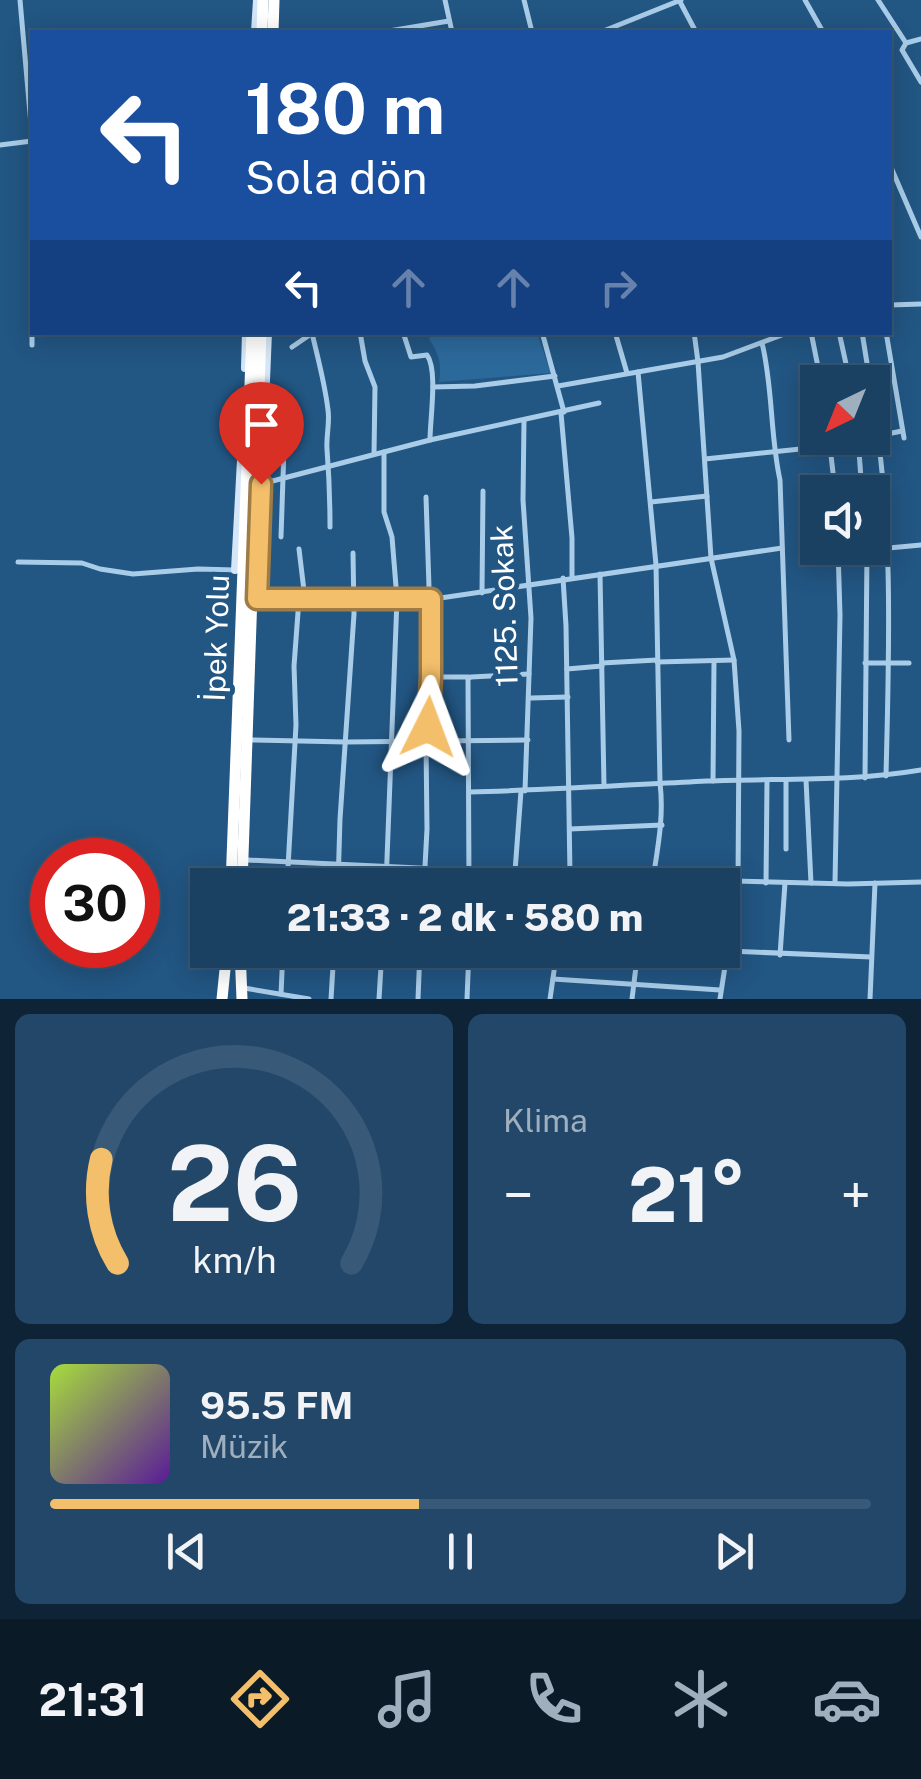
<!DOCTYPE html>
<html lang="tr">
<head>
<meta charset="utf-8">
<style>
	body { margin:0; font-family:"Public Sans",sans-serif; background:#234768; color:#f1f3f6; height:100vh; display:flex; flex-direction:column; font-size:38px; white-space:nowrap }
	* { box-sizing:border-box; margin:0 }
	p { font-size:32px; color:#9fafbe }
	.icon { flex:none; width:55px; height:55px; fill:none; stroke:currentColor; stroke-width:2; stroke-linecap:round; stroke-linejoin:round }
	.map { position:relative; height:999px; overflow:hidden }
	.panel { display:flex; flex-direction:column; gap:15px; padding:15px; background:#0e2336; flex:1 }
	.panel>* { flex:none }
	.hud { position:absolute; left:30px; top:30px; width:862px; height:305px; border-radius:0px; box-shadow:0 5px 25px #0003,0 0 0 2px #385977; background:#1a4fa0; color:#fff; overflow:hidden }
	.needle { width:65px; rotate:223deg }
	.buttons { position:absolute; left:800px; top:365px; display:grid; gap:20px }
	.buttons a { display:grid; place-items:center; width:90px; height:90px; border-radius:0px; background:#1a4062; box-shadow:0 5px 25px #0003,0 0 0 2px #385977; font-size:50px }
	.speed { position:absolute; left:30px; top:838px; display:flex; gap:20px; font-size:50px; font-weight:700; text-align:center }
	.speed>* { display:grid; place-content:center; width:130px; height:130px; border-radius:50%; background:#1a4062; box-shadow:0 5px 25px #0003,0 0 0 2px #385977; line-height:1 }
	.speed .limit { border:15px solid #d22; background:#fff; color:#111 }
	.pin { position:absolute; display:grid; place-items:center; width:85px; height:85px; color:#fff; margin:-102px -42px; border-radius:50% 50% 50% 0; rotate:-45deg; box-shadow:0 0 10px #0007 }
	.pin .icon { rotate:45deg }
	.me { position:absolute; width:110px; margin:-55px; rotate:3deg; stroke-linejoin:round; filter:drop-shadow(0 0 8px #0008) }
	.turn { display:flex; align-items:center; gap:35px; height:210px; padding:0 50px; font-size:45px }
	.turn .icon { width:130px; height:130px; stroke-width:2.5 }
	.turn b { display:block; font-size:70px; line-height:85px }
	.lanes { display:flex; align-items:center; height:95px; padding:0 50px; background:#0003; justify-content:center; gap:50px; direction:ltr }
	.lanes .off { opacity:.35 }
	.big { font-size:75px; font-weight:800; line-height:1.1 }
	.panel .widget { flex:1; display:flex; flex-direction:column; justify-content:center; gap:15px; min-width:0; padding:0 35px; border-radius:15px; background:#234768 }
	.panel .dial { align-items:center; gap:0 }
	.dial svg { height:260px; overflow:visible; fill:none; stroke:#385977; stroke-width:7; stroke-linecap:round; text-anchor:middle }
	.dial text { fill:#f1f3f6; stroke:none }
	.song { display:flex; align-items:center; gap:30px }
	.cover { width:120px; height:120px; border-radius:15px; background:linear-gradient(135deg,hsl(80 70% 55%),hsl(270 70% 35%)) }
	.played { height:10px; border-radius:5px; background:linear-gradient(90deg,#f4bf6b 45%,#385977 45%) }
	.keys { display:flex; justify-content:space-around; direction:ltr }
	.heat { display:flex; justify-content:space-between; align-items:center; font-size:55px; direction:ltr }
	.panel .tiles { flex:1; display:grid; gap:15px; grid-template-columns:1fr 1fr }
	.widget:last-child { grid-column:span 2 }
	.trip { position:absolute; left:190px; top:868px; width:550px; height:100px; border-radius:0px; background:#1a4062; box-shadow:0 5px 25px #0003,0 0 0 2px #385977; font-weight:800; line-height:100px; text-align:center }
	.menu { display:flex; height:160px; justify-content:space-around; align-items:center; background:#0a1a27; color:#9fafbe }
	.menu .icon { width:70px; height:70px }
	.menu .selected { color:#f4bf6b }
	.menu b { font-size:45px; color:#f1f3f6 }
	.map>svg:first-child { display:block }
	.green { fill:#2c699b }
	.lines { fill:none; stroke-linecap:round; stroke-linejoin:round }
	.street { stroke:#a9cce8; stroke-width:5 }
	.secondary { stroke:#d4e6f7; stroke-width:8 }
	.highway { stroke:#fff; stroke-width:11 }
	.route-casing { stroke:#9f7c46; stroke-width:25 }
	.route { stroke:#f4bf6b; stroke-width:18 }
	.labels { text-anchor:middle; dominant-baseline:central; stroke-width:10; stroke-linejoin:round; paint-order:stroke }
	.street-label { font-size:30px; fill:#fff; stroke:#225683 }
</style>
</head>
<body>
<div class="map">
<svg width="921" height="999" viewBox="0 0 921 999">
	<rect width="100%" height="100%" fill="#225683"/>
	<path class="green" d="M433,333h104l14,40 -112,9c3,-18 0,-28 -10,-43z"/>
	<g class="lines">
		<g class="street">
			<path d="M20,0l12,136"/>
			<path d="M445,0l7,32"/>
			<path d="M524,0l8,32"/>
			<path d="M679,0l17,32"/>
			<path d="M805,0l18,32"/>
			<path d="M878,0l28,43"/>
			<path d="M383,32l66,-11"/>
			<path d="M601,32l80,-32"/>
			<path d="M921,39l-15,4 -4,7 19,32"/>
			<path d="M0,145l32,-4"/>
			<path d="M890,165l31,72"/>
			<path d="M890,305l31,-1"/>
			<path d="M360,332l5,29 10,26 -1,67"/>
			<path d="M403,332l8,25 16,-2c11,15 3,64 3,85"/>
			<path d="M542,332l22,80"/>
			<path d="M615,332l12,41"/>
			<path d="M694,332l4,30 13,196 23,102 5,71 -1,151 -18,117"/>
			<path d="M811,332l10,50"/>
			<path d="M839,332l11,50"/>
			<path d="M862,332l8,50"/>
			<path d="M886,332l18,106"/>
			<path d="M312,333c6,26 13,51 16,77 2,13 -2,26 -1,39 2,26 3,52 3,78"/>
			<path d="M762,343c11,44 8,92 18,137l9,260"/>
			<path d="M32,345v-47"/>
			<path d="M292,347l19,-13"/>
			<path d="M638,372l18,193 4,218c4,33 -2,63 -7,96"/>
			<path d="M558,386l165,-29 67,-25"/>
			<path d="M433,387l42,-1 80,-10"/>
			<path d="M872,397c22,126 17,252 14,379"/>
			<path d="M561,413l11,125v40"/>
			<path d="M524,421l-1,79 8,118 -6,173"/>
			<path d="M872,437l30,-6"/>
			<path d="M829,438l6,52"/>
			<path d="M858,438l4,54"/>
			<path d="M384,452v60l8,25 5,62 -11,286"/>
			<path d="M705,459l153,-16"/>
			<path d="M261,484l169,-44 169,-37"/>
			<path d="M651,502l56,-6"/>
			<path d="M281,537l4,-119"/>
			<path d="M299,549l6,50"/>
			<path d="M867,550l54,-5"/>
			<path d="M18,562l64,1 18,6 33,5 65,-5 37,1"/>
			<path d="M600,574l4,212"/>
			<path d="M563,578l3,48 4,249"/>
			<path d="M482,593l1,-102"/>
			<path d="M257,599l170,1 355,-52"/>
			<path d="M657,662l77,-2"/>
			<path d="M602,663l55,-3"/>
			<path d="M865,663h44"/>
			<path d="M567,669l35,-3"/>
			<path d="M432,677h37"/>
			<path d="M531,698l37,-1"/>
			<path d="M252,740l94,2 182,-2"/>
			<path d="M865,778l2,-230"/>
			<path d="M786,780v69"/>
			<path d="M806,780l5,103"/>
			<path d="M713,781l1,-120"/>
			<path d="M469,792c80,-2 159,-7 238,-11 72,-3 143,1 214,-11"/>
			<path d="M570,829l92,-4"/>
			<path d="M247,860l406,19 195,5 73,-2"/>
			<path d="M766,883l1,-102"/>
			<path d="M835,883l5,-268 -2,-67"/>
			<path d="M287,885l9,-160 -2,-59 5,-67"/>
			<path d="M338,885l2,-66 14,-205 -1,-61"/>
			<path d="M424,885l3,-56 -1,-87 5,-95 -5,-150"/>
			<path d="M469,885l-1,-206 3,-2 58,-3"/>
			<path d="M514,885l7,-94"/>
			<path d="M706,950l165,7"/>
			<path d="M780,955l5,-72"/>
			<path d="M553,979l167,11"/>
			<path d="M244,988l65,11"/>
			<path d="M281,994l2,-44"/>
			<path d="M331,999l3,-49"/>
			<path d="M379,999l3,-49"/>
			<path d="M418,999l2,-49"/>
			<path d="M467,999l2,-49"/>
			<path d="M550,999l7,-49"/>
			<path d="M632,999l6,-49"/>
			<path d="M870,999l5,-116"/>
		</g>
		<g class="secondary">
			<path d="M255,32l2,-32"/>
			<path d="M245,368l1,-36"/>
			<path d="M262,476l6,-144"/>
			<path d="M235,570l7,-128"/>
		</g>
		<g class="highway">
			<path d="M262,32l1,-32"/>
			<path d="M273,32l1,-32"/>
			<path d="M231,885l21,-553"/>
			<path d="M242,885l19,-553"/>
			<path d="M240,950l2,49"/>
			<path d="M222,999l5,-49"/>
		</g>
	</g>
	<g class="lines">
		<defs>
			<path id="route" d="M261,484l-4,115h174v78l-3,50"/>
		</defs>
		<use href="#route" class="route-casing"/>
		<use href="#route" class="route"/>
	</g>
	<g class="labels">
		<g class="street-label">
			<text transform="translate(504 606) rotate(-92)">1125. Sokak</text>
			<text transform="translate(216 638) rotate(-88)">İpek Yolu</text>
		</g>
	</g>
</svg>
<div class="buttons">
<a><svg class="needle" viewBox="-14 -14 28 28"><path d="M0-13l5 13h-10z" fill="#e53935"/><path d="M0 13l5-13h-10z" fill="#9fafbe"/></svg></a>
<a><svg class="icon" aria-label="sound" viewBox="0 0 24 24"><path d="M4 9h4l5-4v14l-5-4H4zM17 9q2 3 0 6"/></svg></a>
</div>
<div class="speed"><div class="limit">30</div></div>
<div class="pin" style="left:261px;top:484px;background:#d93025"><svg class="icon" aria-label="arrive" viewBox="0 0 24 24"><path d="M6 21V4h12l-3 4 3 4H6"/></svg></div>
<svg class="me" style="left:428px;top:727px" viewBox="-20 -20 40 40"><path d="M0-17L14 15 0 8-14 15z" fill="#f4bf6b" stroke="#fff" stroke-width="4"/></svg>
<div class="trip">21:33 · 2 dk · 580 m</div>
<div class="hud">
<div class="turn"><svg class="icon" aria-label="left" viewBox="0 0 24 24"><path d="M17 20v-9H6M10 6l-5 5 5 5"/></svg><div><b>180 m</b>Sola dön</div></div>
<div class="lanes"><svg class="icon" aria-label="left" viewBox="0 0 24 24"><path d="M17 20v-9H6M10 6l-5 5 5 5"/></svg><svg class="icon off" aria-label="ahead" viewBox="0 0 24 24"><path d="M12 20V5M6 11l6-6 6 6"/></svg><svg class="icon off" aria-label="ahead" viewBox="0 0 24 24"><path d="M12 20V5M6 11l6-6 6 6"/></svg><svg class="icon off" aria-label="right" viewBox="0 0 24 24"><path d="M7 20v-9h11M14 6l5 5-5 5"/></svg></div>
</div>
</div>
<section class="panel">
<div class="tiles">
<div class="widget dial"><svg viewBox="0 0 100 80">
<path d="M14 69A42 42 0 1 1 86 69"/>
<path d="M14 69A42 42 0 0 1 9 37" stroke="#f4bf6b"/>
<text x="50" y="56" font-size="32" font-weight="700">26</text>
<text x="50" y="72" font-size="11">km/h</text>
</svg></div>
<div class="widget"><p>Klima</p>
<div class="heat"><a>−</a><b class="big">21°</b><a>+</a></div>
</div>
<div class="widget">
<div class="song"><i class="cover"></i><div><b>95.5 FM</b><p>Müzik</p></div></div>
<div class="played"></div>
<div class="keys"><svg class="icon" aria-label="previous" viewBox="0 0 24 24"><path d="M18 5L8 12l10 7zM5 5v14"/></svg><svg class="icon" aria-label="pause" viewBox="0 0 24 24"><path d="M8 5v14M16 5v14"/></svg><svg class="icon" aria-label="next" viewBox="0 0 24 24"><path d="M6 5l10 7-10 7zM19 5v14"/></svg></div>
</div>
</div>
</section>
<nav class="menu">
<b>21:31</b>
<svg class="icon selected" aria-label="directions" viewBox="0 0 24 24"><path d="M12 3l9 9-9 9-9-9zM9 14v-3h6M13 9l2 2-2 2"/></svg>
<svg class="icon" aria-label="music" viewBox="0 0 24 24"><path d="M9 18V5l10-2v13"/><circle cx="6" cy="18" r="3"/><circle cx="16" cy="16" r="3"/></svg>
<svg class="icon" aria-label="phone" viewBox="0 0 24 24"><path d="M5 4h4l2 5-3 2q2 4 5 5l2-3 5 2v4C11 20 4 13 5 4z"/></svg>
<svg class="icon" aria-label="climate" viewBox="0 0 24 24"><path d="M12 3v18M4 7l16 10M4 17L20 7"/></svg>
<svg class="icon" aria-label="car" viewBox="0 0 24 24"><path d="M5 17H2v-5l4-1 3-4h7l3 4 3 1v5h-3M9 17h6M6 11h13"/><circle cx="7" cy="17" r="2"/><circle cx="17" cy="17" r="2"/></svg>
</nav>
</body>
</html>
